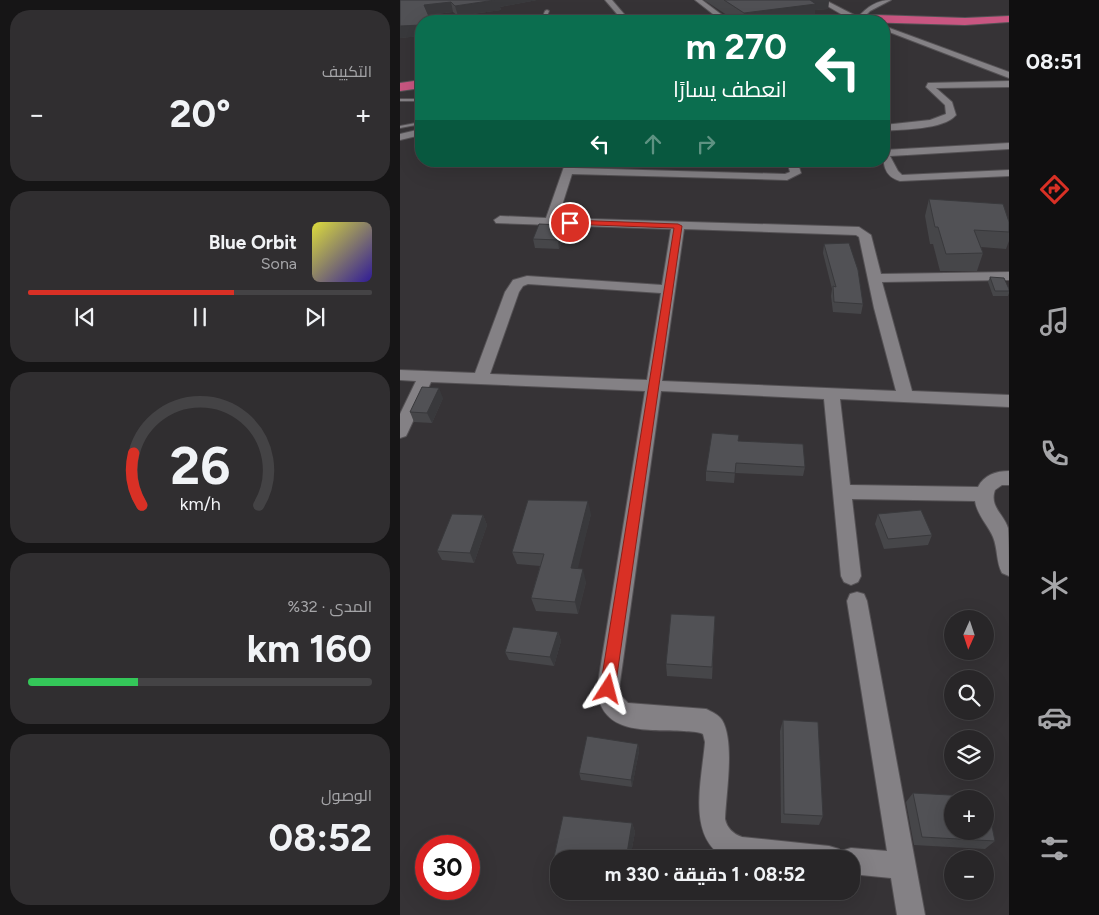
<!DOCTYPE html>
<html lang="ar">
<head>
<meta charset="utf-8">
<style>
	body { margin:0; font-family:Figtree,Cairo,sans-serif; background:#302e30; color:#f1f3f6; direction:rtl; height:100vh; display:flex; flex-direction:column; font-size:19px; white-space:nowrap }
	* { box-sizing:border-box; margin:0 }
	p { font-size:16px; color:#a5a5a8 }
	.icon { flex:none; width:28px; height:28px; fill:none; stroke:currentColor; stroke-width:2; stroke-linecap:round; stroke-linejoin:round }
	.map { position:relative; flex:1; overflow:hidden; direction:ltr }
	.panel { display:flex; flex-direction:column; gap:10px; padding:10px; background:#161516; width:400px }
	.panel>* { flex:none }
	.hud { position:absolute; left:15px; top:15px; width:475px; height:152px; border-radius:20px; box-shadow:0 5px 20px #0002,0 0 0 1px #444345; direction:rtl; background:#0b6e4f; color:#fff; overflow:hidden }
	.needle { width:32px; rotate:183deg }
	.controls { position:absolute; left:544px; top:610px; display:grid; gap:10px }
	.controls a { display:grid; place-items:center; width:50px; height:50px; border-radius:50%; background:#282628; box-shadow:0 5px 20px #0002,0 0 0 1px #444345; font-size:25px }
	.speed { position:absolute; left:15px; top:835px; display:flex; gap:10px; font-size:25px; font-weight:700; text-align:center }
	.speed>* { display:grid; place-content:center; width:65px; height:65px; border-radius:50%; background:#282628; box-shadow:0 5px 20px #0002,0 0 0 1px #444345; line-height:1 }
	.speed .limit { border:8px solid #d22; background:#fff; color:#111 }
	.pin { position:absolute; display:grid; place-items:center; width:42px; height:42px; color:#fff; margin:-21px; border:2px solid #fff; border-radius:50%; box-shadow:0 1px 5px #0007 }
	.me { position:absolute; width:55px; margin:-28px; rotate:9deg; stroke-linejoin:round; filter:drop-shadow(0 0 4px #0008) }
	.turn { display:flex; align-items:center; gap:18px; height:105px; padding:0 20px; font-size:22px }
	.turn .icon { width:65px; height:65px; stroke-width:2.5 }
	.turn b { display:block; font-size:35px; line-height:42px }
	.lanes { display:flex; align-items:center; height:48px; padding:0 20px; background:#0003; justify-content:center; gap:25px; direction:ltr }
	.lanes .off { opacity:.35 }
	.big { font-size:38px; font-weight:700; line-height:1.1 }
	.panel .card { flex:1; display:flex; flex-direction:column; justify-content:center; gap:8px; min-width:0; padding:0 18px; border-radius:20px; background:#302e30 }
	.panel .dial { align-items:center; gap:0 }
	.dial svg { height:130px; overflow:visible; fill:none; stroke:#444345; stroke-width:7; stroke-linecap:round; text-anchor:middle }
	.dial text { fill:#f1f3f6; stroke:none }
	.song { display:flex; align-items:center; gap:15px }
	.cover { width:60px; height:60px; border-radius:8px; background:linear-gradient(135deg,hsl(60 70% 55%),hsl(250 70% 35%)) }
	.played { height:5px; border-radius:2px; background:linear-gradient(90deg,#d93025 60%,#444345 60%) }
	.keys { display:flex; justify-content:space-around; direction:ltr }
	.heat { display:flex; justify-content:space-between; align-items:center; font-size:28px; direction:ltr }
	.charge { height:8px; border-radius:4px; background:linear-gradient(90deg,#34c759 32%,#444345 0) }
	.trip { position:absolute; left:150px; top:850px; width:310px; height:50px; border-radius:20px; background:#282628; box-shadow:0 5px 20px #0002,0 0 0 1px #444345; font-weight:700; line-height:50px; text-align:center; direction:rtl }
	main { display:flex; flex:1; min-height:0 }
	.dock { display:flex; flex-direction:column; width:90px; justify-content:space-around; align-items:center; background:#100f10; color:#a5a5a8 }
	.dock .icon { width:35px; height:35px }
	.dock .selected { color:#d93025 }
	.dock b { font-size:22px; color:#f1f3f6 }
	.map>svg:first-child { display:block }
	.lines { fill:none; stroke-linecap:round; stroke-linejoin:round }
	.lane-casing { stroke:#545154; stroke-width:2 }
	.street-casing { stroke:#545154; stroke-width:2 }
	.highway-casing { stroke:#545154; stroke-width:2 }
	.lane { fill:#848185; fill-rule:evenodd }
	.street { fill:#848185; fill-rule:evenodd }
	.highway { fill:#c85681; fill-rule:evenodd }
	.wall { fill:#464649 }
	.shaded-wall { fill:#39393c }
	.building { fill:#515155; stroke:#39393c; fill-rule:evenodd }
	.route { fill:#d93025; stroke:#8d1f18 }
</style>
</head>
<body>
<main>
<nav class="dock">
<b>08:51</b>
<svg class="icon selected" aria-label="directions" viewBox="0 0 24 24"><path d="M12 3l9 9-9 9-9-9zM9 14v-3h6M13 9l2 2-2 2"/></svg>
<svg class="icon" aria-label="music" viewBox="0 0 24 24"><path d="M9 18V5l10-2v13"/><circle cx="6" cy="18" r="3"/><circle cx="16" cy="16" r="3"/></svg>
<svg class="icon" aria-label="phone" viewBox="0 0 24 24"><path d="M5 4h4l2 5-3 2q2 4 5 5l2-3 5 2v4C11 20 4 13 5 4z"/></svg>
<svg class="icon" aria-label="climate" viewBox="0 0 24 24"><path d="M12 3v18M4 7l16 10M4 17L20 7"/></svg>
<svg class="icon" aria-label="car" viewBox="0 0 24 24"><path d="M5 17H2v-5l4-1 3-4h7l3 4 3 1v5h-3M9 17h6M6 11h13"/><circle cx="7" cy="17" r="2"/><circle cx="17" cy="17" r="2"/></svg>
<svg class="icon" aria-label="filters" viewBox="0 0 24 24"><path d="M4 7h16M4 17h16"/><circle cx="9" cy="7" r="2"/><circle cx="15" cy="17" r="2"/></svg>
</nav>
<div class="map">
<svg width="609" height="915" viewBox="0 0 609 915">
	<rect width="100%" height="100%" fill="#363336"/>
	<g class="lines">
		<defs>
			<g id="lane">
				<path d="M147,10l2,1 -4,10h-4l4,-10z"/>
				<rect x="0" y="99" width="21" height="2"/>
				<path d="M21,122v2l-21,4v-2z"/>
			</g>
			<g id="street">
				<path d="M205,0h7l18,21h-7z"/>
				<path d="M295,0h7l28,21h-8z"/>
				<path d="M417,0h8l33,17c9,-10 19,-17 33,-17l-21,11 -10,10h-7z"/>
				<path d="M484,26l125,46v6l-125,-48z"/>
				<path d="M609,81v6l-73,1 16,14 4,13c-13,15 -53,14 -72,16v-6l46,-5 16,-6 -1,-9 -19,-18 2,-4z"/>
				<path d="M21,129v6l-21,5v-6z"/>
				<path d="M609,143v6l-119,7 8,15 4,4 107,-5v6l-109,5c-17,-5 -17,-18 -16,-31z"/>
				<path d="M166,161h10l-2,7 211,6 5,-2 -3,-11h10l4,12 -14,7 -215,-6 -14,44 301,9 12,8 10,39 128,-2v8l-127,2 30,109 97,4v12l-169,-8 10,86 128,2c6,-12 18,-16 31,-16v14h-7l-7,5c-6,17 9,24 13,38 1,12 1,35 1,48l-7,-3c-6,-11 -4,-24 -9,-36 -5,-12 -16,-22 -18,-36l-123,-2 9,77 -3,6 -7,3 -7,-3 -3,-6 -17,-177 -163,-8 -42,298 2,7 7,7 78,6c6,3 12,5 16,11 13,22 4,73 3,99 2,9 8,15 17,18l87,9 10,3 1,5 1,-3 10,-3 36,3 -40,-250 3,-7 7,-2 7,2 3,7 58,314h-28l-6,-37 -40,-4v-15h-122c-44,-18 -27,-79 -24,-117l-2,-8c-6,-3 -13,-2 -19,-3 -36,-2 -83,5 -87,-42l48,-298 -214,-9 -23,50 -2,4 -6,2v-24l16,-33 -16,-1v-10l75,3 30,-81 8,-12 14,-4 135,9 9,-56 -175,-6 -2,-3 6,-4 46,2zM284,229l172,6 3,2 15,71 22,83 -234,-10zM128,284l133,9 -14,87 -157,-6 29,-82 4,-6z"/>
			</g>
			<g id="highway">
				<path d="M476,15l89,3 44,-2v6l-44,3 -139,-4 6,-3z"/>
				<path d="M21,80v8l-21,3v-8z"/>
			</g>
		</defs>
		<use href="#lane" class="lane-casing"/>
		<use href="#street" class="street-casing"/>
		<use href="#highway" class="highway-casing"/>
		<use href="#lane" class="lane"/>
		<use href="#street" class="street"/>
		<use href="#highway" class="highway"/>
	</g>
	<g class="wall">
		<path d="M0,0h137l-37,7 1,3 -43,6 -5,-4 -25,3 -7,6v15l-21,2z"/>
		<path d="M304,0h125l-1,9 -13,1v7l-33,4h-46z"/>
		<path d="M529,199l80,23v19l-3,8 -25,-2 2,6 -6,18h-37l-7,-27h-3l-5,-28z"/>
		<path d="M164,225l1,10 -6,14 -24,-1 -2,-9z"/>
		<path d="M424,244l39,60 -2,10 -28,-2 -2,-16 1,-7 -9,-36z"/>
		<path d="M590,277l19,12v4l-1,3h-15l-5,-14z"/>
		<path d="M43,398l-11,25 -18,-1 -4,-10z"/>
		<path d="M339,441l66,26 -2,9 -68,-3 -1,10 -28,-2v-10z"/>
		<path d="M191,514l-14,55 9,13 -8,32 -42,-3 -5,-13 9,-32 -23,-2 -5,-12z"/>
		<path d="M478,514l54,21 -4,10 -44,4 -9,-25z"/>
		<path d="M83,515l4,10 -13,38 -32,-3 -5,-9z"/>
		<path d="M315,616l-3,63 -45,-3 -1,-12z"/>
		<path d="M158,632l3,9 -7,25 -45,-6 -4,-8z"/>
		<path d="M383,720l40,96 -4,9 -38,-2 -1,-92z"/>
		<path d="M238,744l1,7 -7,36 -51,-7 -2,-7z"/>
		<path d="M513,793l82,48 -10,8 -71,-4 -8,-43z"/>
		<path d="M163,816l69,7 3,9 -5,27h-71v28h-4l-6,-7z"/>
		<path d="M202,891h23l-1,2z"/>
	</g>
	<g class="shaded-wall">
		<path d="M95,0h42l-37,7 1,3 -43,6 -3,-10z"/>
		<path d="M407,0h22l-1,9 -13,1v7l-33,4h-39l1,-8z"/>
		<path d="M51,2l2,10 -27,3 -2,-10z"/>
		<path d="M21,25v11l-21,2v-12z"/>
		<path d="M164,225l1,10 -6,14 -1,-9z"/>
		<path d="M39,388l4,10 -11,25 -5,-10z"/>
		<path d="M188,501l3,13 -16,67 -4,-13z"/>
		<path d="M83,515l4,10 -13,38 -4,-10z"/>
		<path d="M183,569l3,13 -8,32 -3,-12z"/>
		<path d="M158,632l3,9 -7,25 -4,-9z"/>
		<path d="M238,744l1,7 -7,36 -1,-7z"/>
		<path d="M232,823l3,9 -5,27h-4z"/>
	</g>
	<g class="building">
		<path d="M0,0h95l-40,6 -4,-4 -27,3 7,16h-10v4l-21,1z"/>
		<path d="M324,0h86l6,4 -72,9z"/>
		<path d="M529,199l74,5 6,18v10l-35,-2 9,23 -37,1 -8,-27h-3z"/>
		<path d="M139,224l25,1 -6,15 -25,-1z"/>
		<path d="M449,243l9,27 5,34 -29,-2 -1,-16 3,1 -12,-43z"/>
		<path d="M590,277l14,1 5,11v2h-14z"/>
		<path d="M22,387l17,1 -12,25 -17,-1z"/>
		<path d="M312,433l27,2 -1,6 65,3 2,23 -69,-4 -1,10 -29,-2z"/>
		<path d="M128,500l60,1 -17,67 12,1 -8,33 -44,-4 13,-44 -32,-2z"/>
		<path d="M521,510l11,25 -44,4 -10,-25z"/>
		<path d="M52,514l31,1 -13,38 -33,-2z"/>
		<path d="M271,614l44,2 -3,51 -46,-3z"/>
		<path d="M113,627l45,5 -8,25 -45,-5z"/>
		<path d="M383,720l35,2 5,94 -39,-2z"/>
		<path d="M187,736l51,8 -7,36 -52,-7z"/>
		<path d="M513,793l73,4 9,44 -73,-4zM552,799h33v32h-33z"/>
		<path d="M163,816l69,7 -6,36h-67v22l-10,-1z"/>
	</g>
	<path class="route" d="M170,220l108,4 4,2 -67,463 -2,5 -5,2 -6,-2 -2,-5 74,-461 -107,-4 -1,-1z"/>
</svg>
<div class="controls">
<a><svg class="needle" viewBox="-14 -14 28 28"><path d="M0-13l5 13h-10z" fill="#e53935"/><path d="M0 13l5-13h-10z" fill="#a5a5a8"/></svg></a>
<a><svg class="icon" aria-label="search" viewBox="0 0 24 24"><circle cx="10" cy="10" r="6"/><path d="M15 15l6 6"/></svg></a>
<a><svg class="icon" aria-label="layers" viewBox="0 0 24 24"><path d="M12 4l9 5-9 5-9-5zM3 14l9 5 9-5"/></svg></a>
<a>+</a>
<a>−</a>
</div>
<div class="speed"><div class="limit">30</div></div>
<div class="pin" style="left:170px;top:223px;background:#d93025"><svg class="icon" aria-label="arrive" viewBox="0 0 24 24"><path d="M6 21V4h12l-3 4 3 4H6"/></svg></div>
<svg class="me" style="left:208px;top:689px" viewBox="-20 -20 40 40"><path d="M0-17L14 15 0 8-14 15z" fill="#d93025" stroke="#fff" stroke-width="4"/></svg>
<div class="trip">08:52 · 1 دقيقة · 330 m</div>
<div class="hud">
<div class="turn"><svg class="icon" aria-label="left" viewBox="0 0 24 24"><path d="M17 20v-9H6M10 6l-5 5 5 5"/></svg><div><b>270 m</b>انعطف يسارًا</div></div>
<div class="lanes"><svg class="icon" aria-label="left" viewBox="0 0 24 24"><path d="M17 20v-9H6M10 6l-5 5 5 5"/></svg><svg class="icon off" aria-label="ahead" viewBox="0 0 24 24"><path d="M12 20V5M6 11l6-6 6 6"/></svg><svg class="icon off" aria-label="right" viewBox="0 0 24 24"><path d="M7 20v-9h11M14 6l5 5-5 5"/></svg></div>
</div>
</div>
<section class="panel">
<div class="card"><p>التكييف</p>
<div class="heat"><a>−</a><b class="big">20°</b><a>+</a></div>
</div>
<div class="card">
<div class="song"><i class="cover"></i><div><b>Blue Orbit</b><p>Sona</p></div></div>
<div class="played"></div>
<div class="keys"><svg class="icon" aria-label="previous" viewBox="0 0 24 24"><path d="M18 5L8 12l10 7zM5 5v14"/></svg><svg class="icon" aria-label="pause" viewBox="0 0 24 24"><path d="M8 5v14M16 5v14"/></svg><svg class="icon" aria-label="next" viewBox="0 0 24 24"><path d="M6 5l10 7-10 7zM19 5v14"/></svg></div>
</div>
<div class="card dial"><svg viewBox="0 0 100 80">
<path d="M14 69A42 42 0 1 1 86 69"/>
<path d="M14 69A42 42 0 0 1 9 37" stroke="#d93025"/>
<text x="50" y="56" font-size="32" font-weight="700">26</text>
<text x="50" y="72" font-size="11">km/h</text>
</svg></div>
<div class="card"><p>المدى · 32%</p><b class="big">160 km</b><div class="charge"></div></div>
<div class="card"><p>الوصول</p><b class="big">08:52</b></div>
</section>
</main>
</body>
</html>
